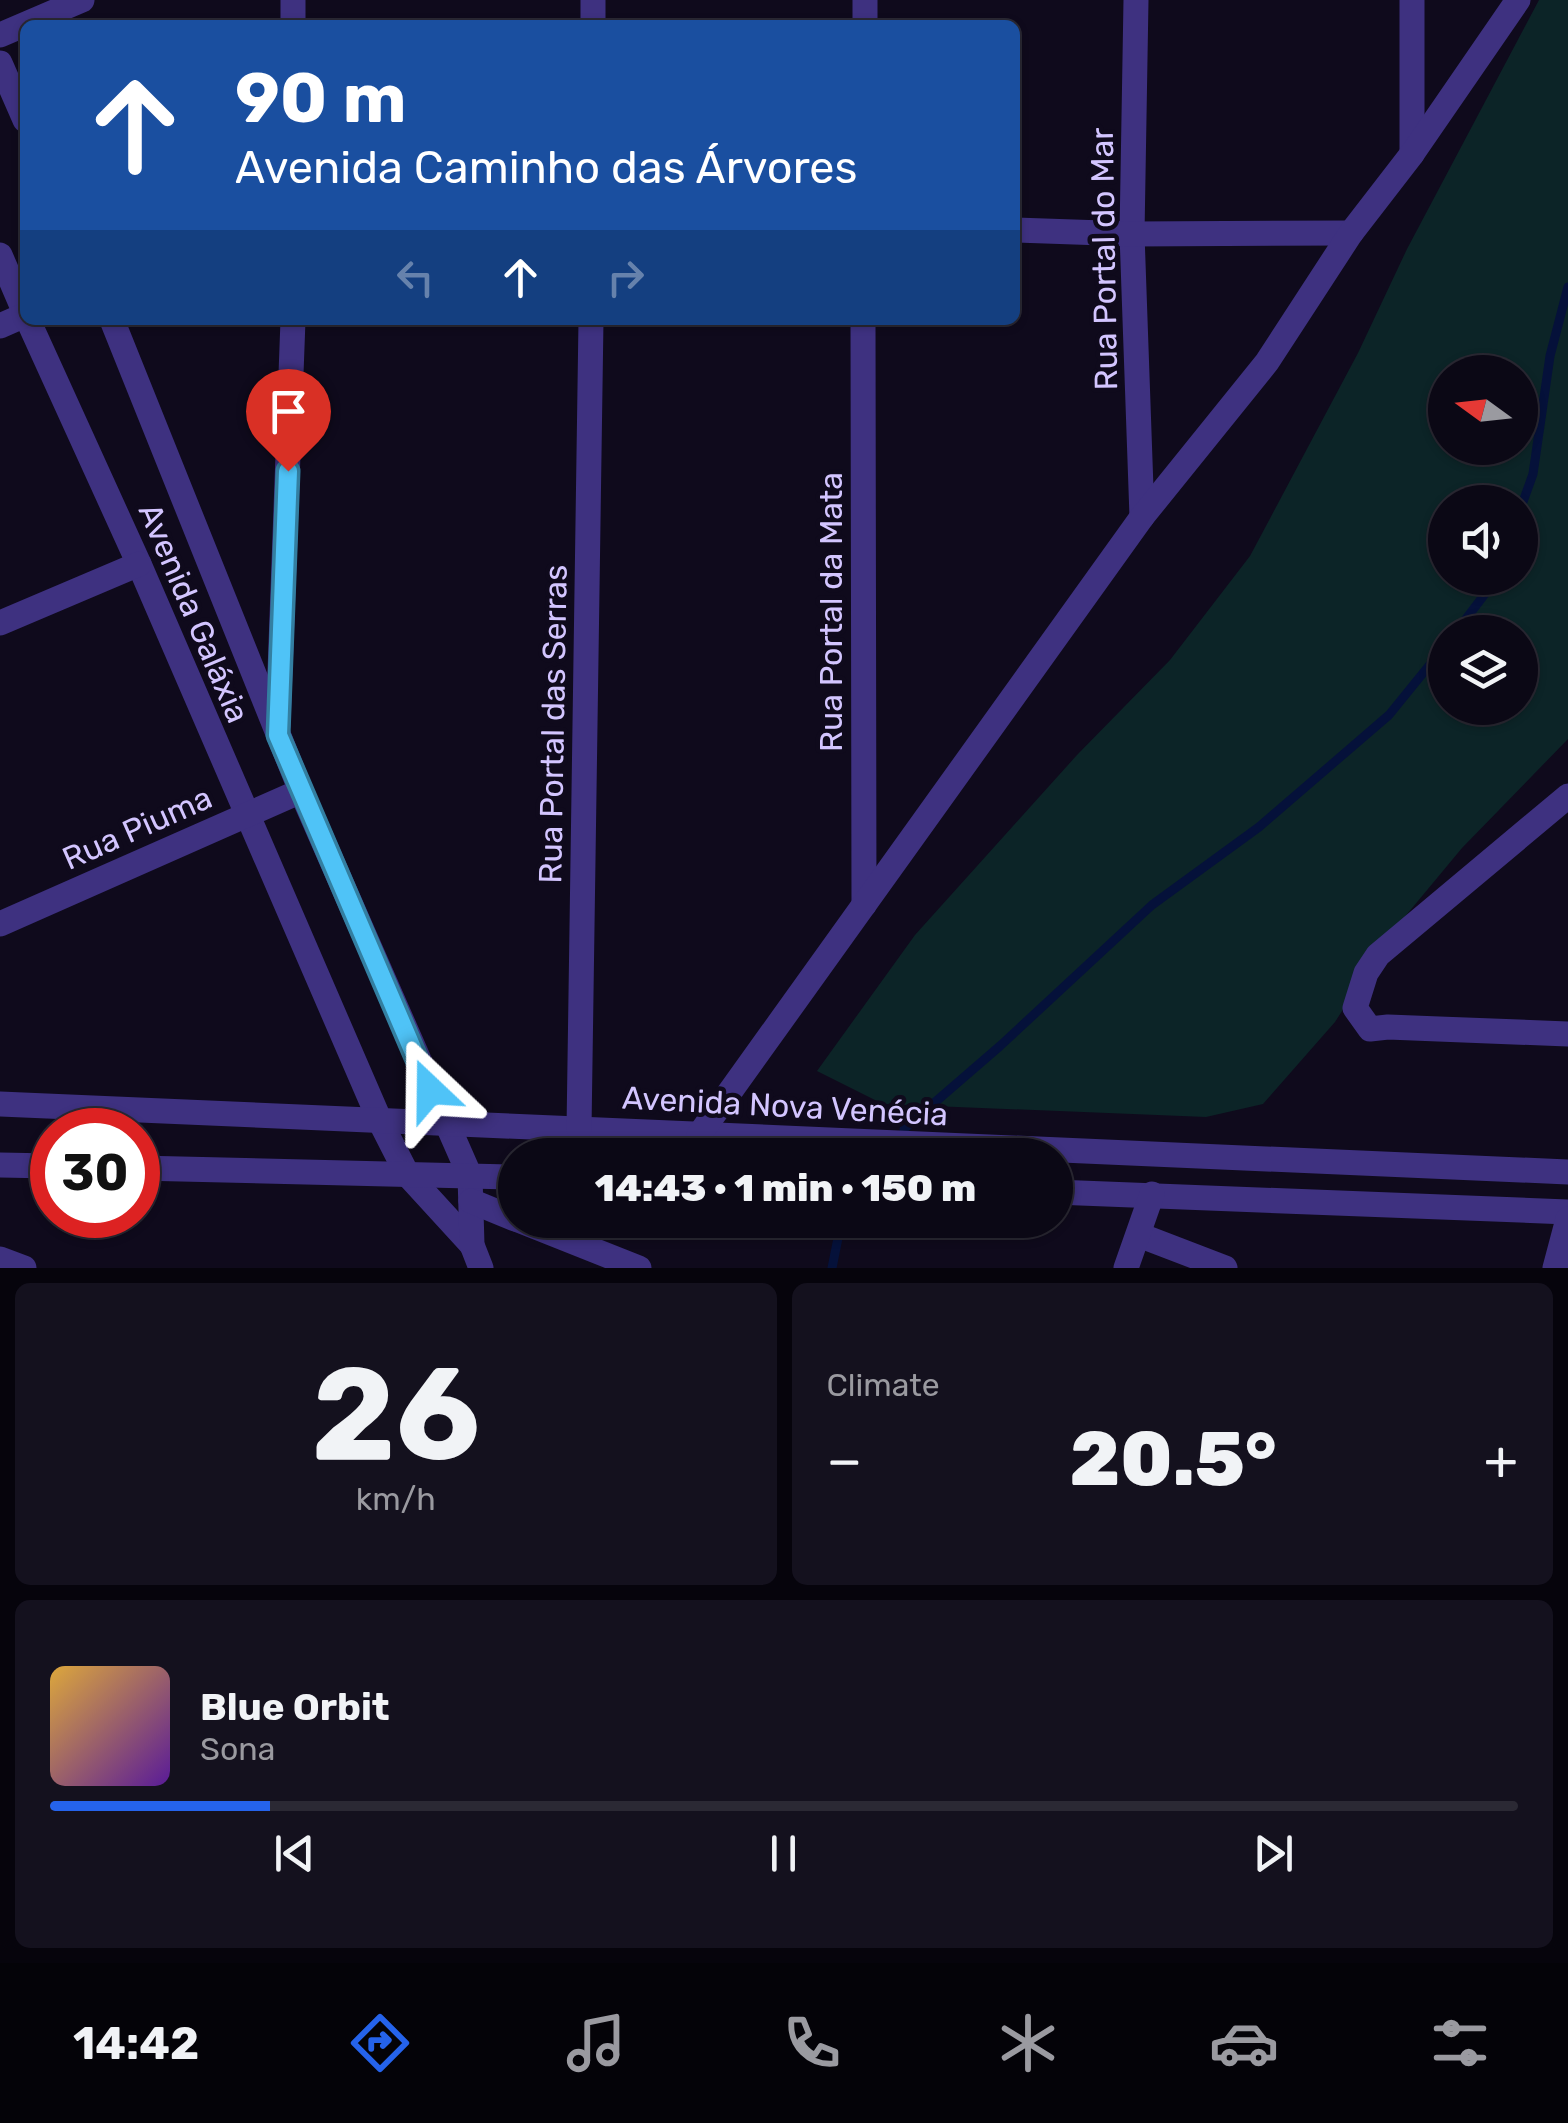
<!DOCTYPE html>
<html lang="en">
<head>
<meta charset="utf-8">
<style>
	body { margin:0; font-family:Rubik,sans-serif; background:#14111e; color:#f1f3f6; height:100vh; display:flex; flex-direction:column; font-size:38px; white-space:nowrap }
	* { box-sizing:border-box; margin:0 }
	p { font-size:32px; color:#9a9aa0 }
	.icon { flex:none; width:55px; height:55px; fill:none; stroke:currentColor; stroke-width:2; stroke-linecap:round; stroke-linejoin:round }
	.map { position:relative; height:1268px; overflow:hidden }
	.sheet { display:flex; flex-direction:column; gap:15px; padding:15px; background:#06040c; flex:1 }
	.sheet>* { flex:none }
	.guide { position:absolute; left:20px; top:20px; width:1000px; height:305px; border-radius:15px; box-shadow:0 2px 8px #0004,0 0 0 2px #2b2934; background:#1a4fa0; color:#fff; overflow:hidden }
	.needle { width:65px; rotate:285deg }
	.tools { position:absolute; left:1428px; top:355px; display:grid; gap:20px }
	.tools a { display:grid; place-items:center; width:110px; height:110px; border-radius:50%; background:#0b0815; box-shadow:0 2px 8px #0004,0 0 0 2px #2b2934; font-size:50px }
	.speed { position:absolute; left:30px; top:1108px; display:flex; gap:20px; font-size:50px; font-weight:700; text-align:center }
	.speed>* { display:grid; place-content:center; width:130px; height:130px; border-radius:50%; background:#0b0815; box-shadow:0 2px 8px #0004,0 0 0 2px #2b2934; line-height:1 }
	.speed .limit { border:15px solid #d22; background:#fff; color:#111 }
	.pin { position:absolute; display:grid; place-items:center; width:85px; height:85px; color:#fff; margin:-102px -42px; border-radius:50% 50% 50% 0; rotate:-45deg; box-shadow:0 0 10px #0007 }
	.pin .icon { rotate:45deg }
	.me { position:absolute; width:110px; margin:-55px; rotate:337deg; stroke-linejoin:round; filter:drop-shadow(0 0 8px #0008) }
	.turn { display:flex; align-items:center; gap:35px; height:210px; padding:0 50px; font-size:45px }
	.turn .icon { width:130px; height:130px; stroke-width:2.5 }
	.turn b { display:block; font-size:70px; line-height:85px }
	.lanes { display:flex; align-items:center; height:95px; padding:0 50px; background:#0003; justify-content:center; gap:50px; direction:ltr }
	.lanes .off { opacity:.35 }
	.big { font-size:75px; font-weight:800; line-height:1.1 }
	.sheet .card { flex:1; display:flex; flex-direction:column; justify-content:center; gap:15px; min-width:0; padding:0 35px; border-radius:15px; background:#14111e }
	.sheet .dial { align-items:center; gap:0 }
	.dial b { font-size:130px; line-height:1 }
	.song { display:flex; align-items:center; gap:30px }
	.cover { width:120px; height:120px; border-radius:15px; background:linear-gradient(135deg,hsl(40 70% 55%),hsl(270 70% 35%)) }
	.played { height:10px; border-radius:5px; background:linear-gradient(90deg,#2563eb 15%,#2b2934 15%) }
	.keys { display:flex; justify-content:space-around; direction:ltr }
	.heat { display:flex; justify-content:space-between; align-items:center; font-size:55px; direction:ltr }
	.sheet .tiles { flex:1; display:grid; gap:15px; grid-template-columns:1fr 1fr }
	.card:last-child { grid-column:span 2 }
	.trip { position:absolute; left:498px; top:1138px; width:575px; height:100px; border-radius:50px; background:#0b0815; box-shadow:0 2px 8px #0004,0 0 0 2px #2b2934; font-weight:800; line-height:100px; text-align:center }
	.dock { display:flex; height:160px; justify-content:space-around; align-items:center; background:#040308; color:#9a9aa0 }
	.dock .icon { width:70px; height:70px }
	.dock .selected { color:#2563eb }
	.dock b { font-size:45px; color:#f1f3f6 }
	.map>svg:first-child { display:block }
	.green { fill:#0c2427; fill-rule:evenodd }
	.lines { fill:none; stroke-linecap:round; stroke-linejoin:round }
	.stream { stroke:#05113a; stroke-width:9 }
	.minor { stroke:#3e3180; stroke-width:25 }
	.route-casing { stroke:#337fa1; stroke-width:25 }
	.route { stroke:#4fc3f7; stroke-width:18 }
	.labels { text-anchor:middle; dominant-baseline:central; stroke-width:9; stroke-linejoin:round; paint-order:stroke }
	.street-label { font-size:32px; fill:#d3c5ff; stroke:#0f0a1c }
</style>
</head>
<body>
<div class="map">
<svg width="1568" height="1268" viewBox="0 0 1568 1268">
	<rect width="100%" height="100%" fill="#0f0a1c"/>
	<path class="green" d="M1539,0h29v739l-106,109 -69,83 -58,91 -72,82 -57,13 -323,-13 -66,-33 98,-136 162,-180 93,-95 80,-104 108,-203 49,-104zM1445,372h75v76h-75zM1445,502h75v76h-75zM1445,632h75v76h-75z"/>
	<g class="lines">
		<g class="stream">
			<path d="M1520,510l13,-36 17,-118 18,-69"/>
			<path d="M1456,632l41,-54"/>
			<path d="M904,1129l96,-83 152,-141 107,-78 130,-112 56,-69"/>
			<path d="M832,1268l7,-35"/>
		</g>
		<g class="minor">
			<path d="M293,0v25"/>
			<path d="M1136,0l-4,234 10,283"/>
			<path d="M1412,0v154"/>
			<path d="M593,25v-25"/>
			<path d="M865,25v-25"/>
			<path d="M0,35l82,-35"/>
			<path d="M0,63l25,57"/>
			<path d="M1015,230l117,4 219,-1"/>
			<path d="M0,255l25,58"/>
			<path d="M28,320l111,244 241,557 27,53 65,71"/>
			<path d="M112,320l189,471 169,385 2,69 9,23"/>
			<path d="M863,320l1,585"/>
			<path d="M0,326l25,-11"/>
			<path d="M0,623l139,-59"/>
			<path d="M278,725l15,-405"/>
			<path d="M1568,796l-190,159 -12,18 -11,35 15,21 18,-2 180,7"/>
			<path d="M0,924l301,-133"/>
			<path d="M0,1104l1568,68"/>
			<path d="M579,1129l12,-809"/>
			<path d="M699,1135l443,-618 125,-155 84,-129 61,-79 106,-154"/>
			<path d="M0,1165l52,1"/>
			<path d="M138,1168l377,9"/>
			<path d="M1055,1192l513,20"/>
			<path d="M471,1201l44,18"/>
			<path d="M518,1220l121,48"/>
			<path d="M1139,1235l86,33"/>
			<path d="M0,1259l24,9"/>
			<path d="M1126,1268l26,-74"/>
			<path d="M1555,1268l13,-49"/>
		</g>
	</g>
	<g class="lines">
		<defs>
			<path id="route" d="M288,471l-10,264 152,355"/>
		</defs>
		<use href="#route" class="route-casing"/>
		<use href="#route" class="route"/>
	</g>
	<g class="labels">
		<g class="street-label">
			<text transform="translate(1104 259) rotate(-91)">Rua Portal do Mar</text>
			<text transform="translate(831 612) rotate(-90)">Rua Portal da Mata</text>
			<text transform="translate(194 613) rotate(67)">Avenida Galáxia</text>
			<text transform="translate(553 724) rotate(-89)">Rua Portal das Serras</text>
			<text transform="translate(137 828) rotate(-24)">Rua Piuma</text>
			<text transform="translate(785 1106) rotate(3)">Avenida Nova Venécia</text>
		</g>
	</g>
</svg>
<div class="tools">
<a><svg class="needle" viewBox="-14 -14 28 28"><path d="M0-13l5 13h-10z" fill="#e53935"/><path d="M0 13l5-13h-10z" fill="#9a9aa0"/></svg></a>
<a><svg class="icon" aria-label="sound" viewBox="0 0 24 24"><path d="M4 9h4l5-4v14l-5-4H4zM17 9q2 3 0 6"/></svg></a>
<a><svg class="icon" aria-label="layers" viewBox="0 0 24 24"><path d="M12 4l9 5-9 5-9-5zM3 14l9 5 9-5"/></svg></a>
</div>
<div class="speed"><div class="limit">30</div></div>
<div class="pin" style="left:288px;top:471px;background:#d93025"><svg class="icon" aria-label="arrive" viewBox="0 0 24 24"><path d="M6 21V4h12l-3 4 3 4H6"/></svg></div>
<svg class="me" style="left:430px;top:1090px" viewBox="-20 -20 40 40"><path d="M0-17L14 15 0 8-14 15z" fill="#4fc3f7" stroke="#fff" stroke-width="4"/></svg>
<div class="trip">14:43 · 1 min · 150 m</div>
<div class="guide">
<div class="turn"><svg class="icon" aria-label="ahead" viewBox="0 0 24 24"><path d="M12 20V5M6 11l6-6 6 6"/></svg><div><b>90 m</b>Avenida Caminho das Árvores</div></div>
<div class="lanes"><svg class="icon off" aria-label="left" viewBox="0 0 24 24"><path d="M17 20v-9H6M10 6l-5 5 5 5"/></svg><svg class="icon" aria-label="ahead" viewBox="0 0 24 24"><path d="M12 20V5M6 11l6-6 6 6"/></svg><svg class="icon off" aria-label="right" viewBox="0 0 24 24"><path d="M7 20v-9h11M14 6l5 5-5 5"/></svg></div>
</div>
</div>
<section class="sheet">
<div class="tiles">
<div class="card dial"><b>26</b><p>km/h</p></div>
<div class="card"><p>Climate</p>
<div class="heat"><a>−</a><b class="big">20.5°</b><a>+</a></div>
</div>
<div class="card">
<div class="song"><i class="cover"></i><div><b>Blue Orbit</b><p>Sona</p></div></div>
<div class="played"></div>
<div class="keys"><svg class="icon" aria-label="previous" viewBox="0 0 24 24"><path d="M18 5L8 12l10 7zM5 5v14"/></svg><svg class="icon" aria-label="pause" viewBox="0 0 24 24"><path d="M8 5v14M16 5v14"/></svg><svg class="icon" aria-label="next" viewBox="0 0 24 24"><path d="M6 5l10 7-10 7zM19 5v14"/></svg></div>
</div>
</div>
</section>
<nav class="dock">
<b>14:42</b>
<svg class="icon selected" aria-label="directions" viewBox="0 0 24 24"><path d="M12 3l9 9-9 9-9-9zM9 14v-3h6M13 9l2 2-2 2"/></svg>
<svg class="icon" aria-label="music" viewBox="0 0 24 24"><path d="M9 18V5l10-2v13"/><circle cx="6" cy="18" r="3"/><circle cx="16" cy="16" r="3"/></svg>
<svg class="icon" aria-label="phone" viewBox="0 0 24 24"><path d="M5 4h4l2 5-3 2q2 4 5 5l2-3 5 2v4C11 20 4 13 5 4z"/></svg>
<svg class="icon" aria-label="climate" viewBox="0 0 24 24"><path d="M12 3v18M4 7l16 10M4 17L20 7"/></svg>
<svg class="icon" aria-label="car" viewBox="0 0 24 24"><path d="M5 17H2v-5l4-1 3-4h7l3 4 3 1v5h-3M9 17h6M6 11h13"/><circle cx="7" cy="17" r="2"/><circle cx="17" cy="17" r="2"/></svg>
<svg class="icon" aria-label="filters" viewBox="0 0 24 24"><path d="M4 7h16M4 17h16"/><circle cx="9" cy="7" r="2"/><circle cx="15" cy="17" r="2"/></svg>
</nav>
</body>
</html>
